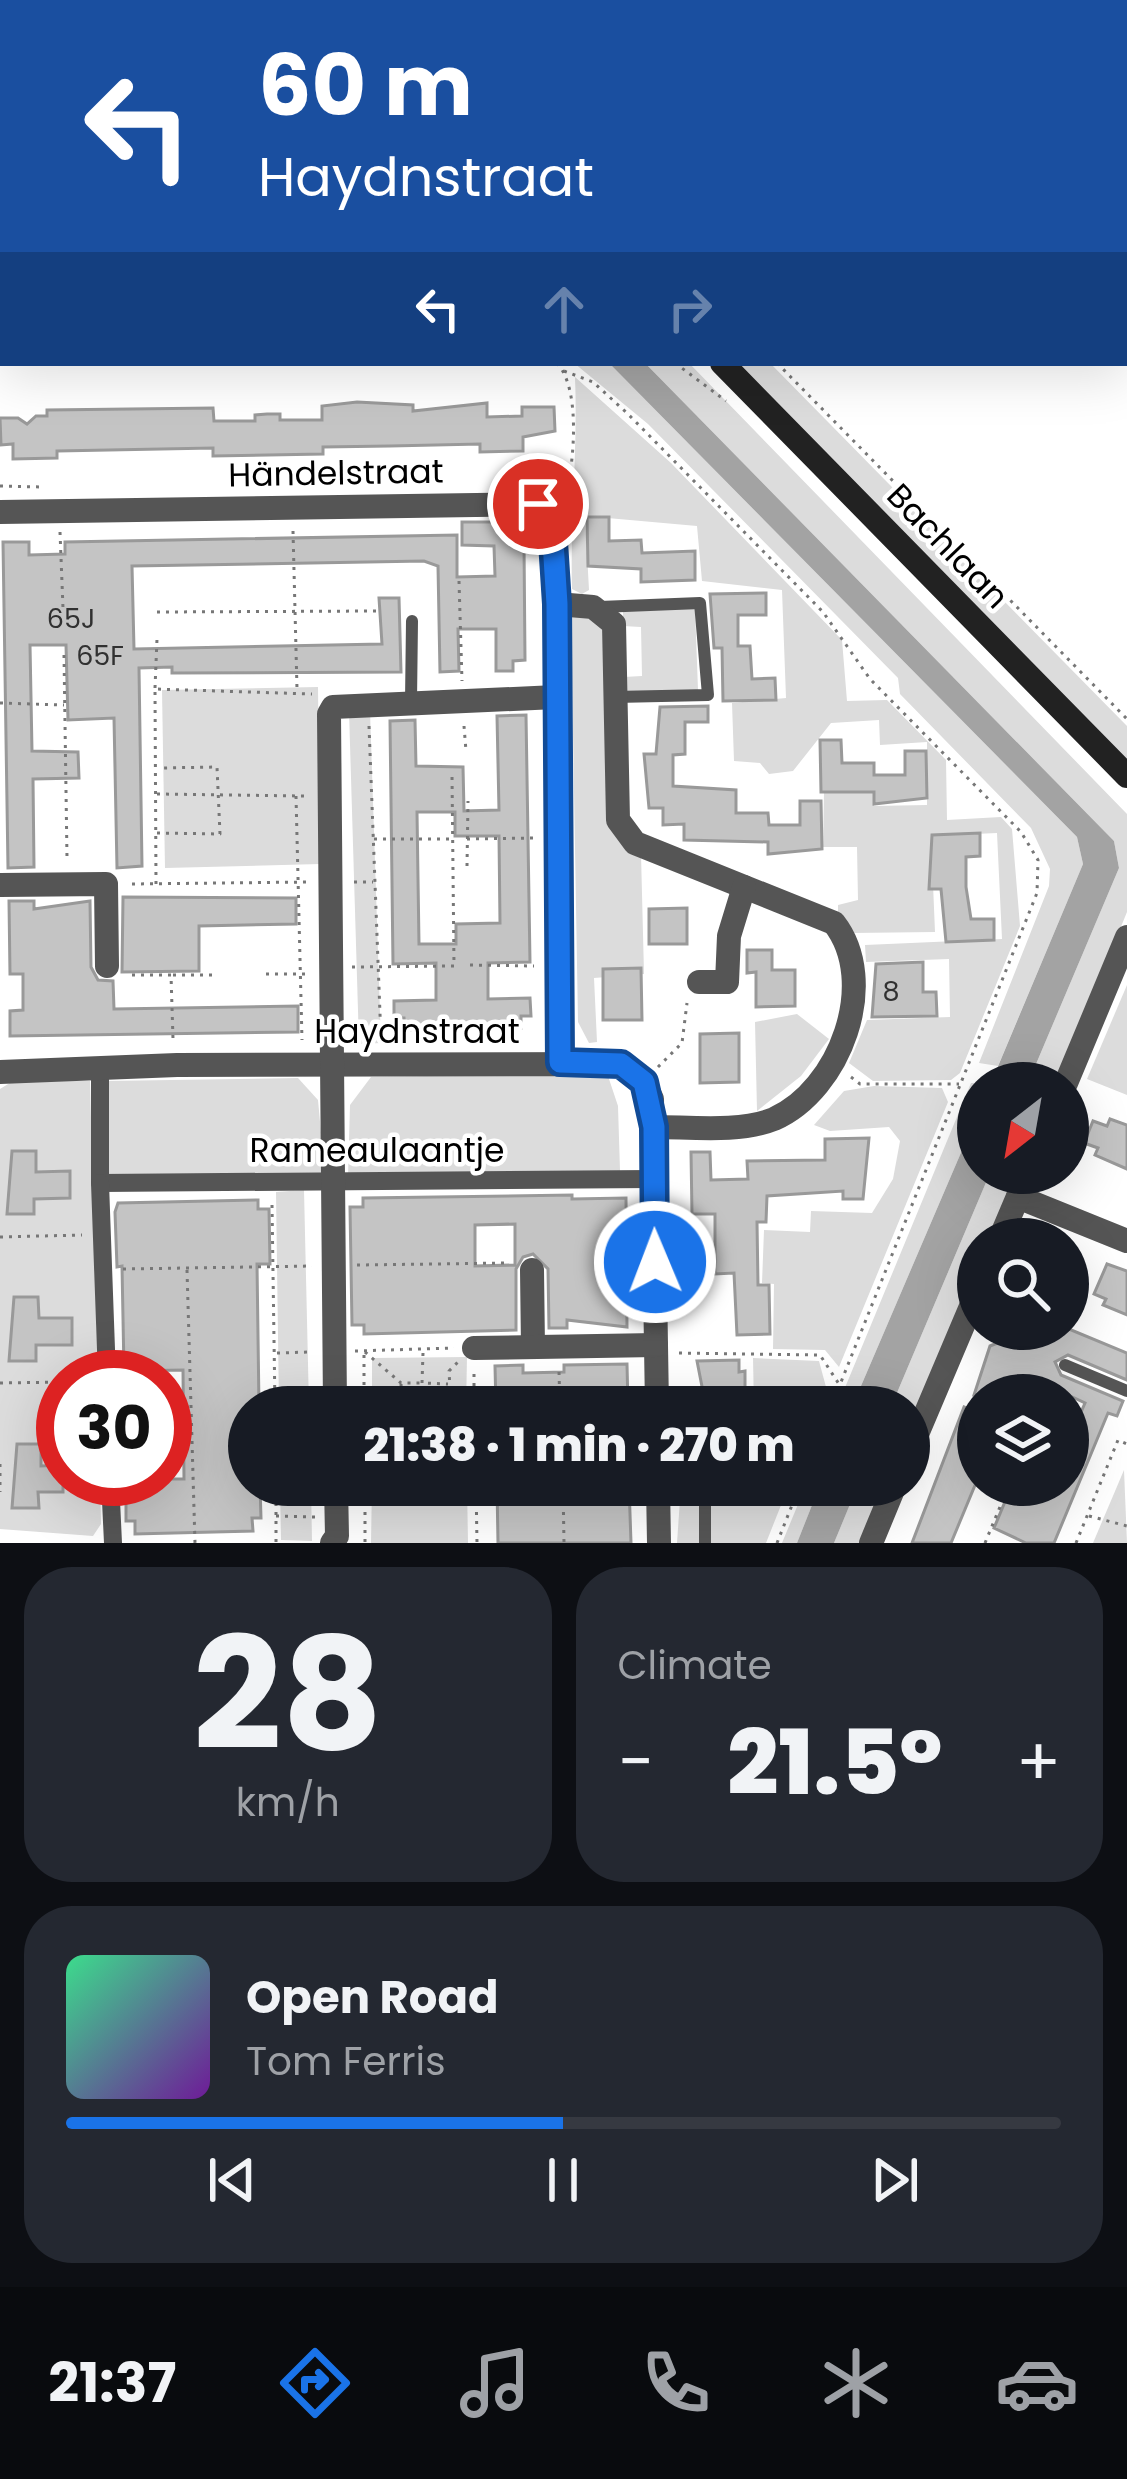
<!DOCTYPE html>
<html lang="en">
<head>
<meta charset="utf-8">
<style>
	body { margin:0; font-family:Poppins,sans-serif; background:#242831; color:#f1f3f6; height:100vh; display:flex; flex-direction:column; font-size:45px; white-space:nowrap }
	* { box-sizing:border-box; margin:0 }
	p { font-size:39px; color:#9ea1a6 }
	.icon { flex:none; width:66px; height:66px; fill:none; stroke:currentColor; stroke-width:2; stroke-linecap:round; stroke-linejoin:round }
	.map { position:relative; height:1543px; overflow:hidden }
	.sheet { display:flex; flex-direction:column; gap:24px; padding:24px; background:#0d0f14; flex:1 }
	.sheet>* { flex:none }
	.guide { position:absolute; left:0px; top:0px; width:1128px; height:366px; box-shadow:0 12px 48px #0002; background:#1a4fa0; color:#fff; overflow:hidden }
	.needle { width:78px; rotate:211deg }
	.buttons { position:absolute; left:957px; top:1062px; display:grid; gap:24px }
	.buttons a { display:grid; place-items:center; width:132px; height:132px; border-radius:50%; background:#171b24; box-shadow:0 12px 48px #0002; font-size:60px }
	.speed { position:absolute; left:36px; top:1350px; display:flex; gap:24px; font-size:60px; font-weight:700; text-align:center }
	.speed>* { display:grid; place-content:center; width:156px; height:156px; border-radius:50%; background:#171b24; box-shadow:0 12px 48px #0002; line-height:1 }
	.speed .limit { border:18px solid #d22; background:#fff; color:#111 }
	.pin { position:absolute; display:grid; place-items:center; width:102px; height:102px; color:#fff; margin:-51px; border:6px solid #fff; border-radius:50%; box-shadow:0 3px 12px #0007 }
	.me { position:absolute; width:132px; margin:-66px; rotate:359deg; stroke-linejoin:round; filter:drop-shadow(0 0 9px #0008) }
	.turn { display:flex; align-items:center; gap:42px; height:252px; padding:0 60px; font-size:54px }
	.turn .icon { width:156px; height:156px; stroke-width:2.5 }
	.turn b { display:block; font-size:84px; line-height:102px }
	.lanes { display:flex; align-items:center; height:114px; padding:0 60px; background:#0003; justify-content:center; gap:60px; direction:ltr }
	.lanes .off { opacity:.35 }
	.big { font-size:90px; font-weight:800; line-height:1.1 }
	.sheet .card { flex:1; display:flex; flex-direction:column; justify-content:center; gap:18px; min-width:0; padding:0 42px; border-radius:48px; background:#242831 }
	.sheet .dial { align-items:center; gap:0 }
	.dial b { font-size:156px; line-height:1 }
	.song { display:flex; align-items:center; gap:36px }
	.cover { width:144px; height:144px; border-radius:18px; background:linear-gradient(135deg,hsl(150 70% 55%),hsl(280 70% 35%)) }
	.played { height:12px; border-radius:6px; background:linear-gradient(90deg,#1a73e8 50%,#363941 50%) }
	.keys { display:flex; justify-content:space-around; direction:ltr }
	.heat { display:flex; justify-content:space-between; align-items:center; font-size:66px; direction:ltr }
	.sheet .tiles { flex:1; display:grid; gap:24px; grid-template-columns:1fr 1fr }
	.card:last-child { grid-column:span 2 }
	.trip { position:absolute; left:228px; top:1386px; width:702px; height:120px; border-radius:60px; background:#171b24; box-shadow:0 12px 48px #0002; font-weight:800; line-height:120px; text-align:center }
	.tabs { display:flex; height:192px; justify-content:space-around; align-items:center; background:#090b0e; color:#9ea1a6 }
	.tabs .icon { width:84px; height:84px }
	.tabs .current { color:#1a73e8 }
	.tabs b { font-size:54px; color:#f1f3f6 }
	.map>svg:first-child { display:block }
	.green { fill:#dcdcdc }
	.water { fill:#a3a3a3 }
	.building { fill:#c4c4c4; stroke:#999; stroke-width:3; fill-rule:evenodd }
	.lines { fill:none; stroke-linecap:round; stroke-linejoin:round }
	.primary-casing { stroke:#dbdbdb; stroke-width:33 }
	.path { stroke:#777; stroke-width:3; stroke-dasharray:3 6; stroke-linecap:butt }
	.service { stroke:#555; stroke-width:12 }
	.pedestrian { stroke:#555; stroke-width:18 }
	.minor { stroke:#555; stroke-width:24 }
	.tertiary { stroke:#555; stroke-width:24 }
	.secondary { stroke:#222; stroke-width:24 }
	.primary { stroke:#000; stroke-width:30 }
	.route-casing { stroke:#114b97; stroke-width:30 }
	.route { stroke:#1a73e8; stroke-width:21 }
	.labels { text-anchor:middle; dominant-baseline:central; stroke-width:9; stroke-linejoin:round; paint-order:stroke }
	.number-label { font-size:27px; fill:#313131 }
	.street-label { font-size:33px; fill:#000; stroke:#fff }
</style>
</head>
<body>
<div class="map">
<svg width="1127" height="1543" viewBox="0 0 1127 1543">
	<rect width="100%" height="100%" fill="#fff"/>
	<g class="green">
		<path d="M770,0h357v183l-2,-180z"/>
		<path d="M574,363h35l468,474 6,27 -85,202 -19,-3 70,-177 1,-17 -19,-41 -131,-134 -2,-16 -250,-254z"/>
		<path d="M645,363h44l438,451v98l-70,171h-29l91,-215 -5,-27z"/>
		<path d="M736,363h34l357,363v35z"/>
		<path d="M575,377l96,86 171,177 5,61 40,-1 59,60 1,60 54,-3 11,12 8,97 -60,147 -9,7 -78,1 -24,-18 18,-43 83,-3 -1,-58 -83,3 -1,-17 137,-6 -5,-106 -66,3 4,96 -83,1 -14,-17v-11l20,-5 -1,-53h-34l1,-55 49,-1 1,15 53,-1v-63l-47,3 -1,-25 -48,3 -38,48 -24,3 -9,-11 -26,-2 -2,-58 54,-5 -4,-108 -80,-9 -5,-55 -112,-10 4,74 -7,4 -10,-5c-2,-72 6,-139 3,-212z"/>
		<path d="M695,608l3,82 -73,2 -1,-15 18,-1 -1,-49 -18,-1v-15z"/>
		<path d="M579,611l22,10 3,12 6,189 15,25 16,7 3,120 -50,4 3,64 -8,1 -11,-21 -7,-405z"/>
		<path d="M318,687l2,177 -155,4 -3,-178z"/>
		<path d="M349,711h21l11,332 -22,1z"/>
		<path d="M1127,985v110l-40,-16z"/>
		<path d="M797,1014l32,25 -28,37 -44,35 -2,-89z"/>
		<path d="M592,1073l16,3 10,30 2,65 -272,6 2,-72 21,-28z"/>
		<path d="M298,1078l20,22 7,77 -217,4 -4,-100z"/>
		<path d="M13,1081h77l8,296h-35v102h37l1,45 -8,12 -93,-7v-440z"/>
		<path d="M991,1082l-13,1v30l-126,294h-15l134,-324z"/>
		<path d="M874,1086l68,2 6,14 -109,265 -14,-17 -52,-1 1,-65 -12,-1 2,-53 46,2 1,-21 61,2 21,-34 7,-38 -11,-14 -59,4 -16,-6 30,-34z"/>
		<path d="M990,1173h30l-28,66h-14v33l-69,163v-28h-18z"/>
		<path d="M304,1190l5,217h-30l-3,-215z"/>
		<path d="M467,1357l-1,50h-94v-49z"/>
		<path d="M753,1358l66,3 7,26 -6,20h-66z"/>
		<path d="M1124,1470l3,73h-34z"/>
		<path d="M280,1485h31l1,56 -31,-1z"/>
		<path d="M372,1485h95l1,58h-97z"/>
		<path d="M681,1485h108l-23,58h-89z"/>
		<path d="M806,1485h14l-23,58h-15z"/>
		<path d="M858,1485h30l-25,58h-29z"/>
	</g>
	<g class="water">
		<path d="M609,363h36l469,478 5,27 -91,215h-37l92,-219 -6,-27z"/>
		<path d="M978,1113v60h12l-99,234h-39z"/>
		<path d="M820,1485h38l-24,58h-37z"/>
	</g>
	<g class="building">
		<path d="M357,402l56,3v6l74,-8v14l35,-1v-9h32l1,24 -32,6v14l-43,1v-8l-90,2 -67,1v7l-110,2v-8l-156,3v7l-44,1v-15l-12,1 -1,-27h18l9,6 9,-8h11v-6l166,-2 1,13h41v-6l12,-1h13v6h42v-14z"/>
		<path d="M587,517h22v24l32,-1 1,13 53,-2v29l-54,2v-13l-53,-3z"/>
		<path d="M462,522h40l1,12h8v10h13l1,116 -12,1v10h-17v-42h-38l1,42 -19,1 -2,-106 -14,-5 -292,5 2,83 248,-5 -3,-46h20l2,74 -229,1v-6l-33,1 3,198 -25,2 -3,-150 -46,2 -2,-75h-36l2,106 46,1 1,26 -46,1 1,88 -26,1 -5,-326h26v13l36,-1v-12l392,-7v42l38,-1 -1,-30 -32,-1z"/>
		<path d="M766,593v22h-28v31h12l2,33 23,-1 1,22 -53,1 -1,-53h-8l-4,-54z"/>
		<path d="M708,706v16h-23v32l-12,1v31l63,4v23h32l1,12h31v-24h21l1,48 -54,5v-12l-84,-2v-16l-21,1v-17h-14l-5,-54h12l4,-47z"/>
		<path d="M526,715l4,247 -42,1v36l42,-1 1,18h-10v12l-116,2 -1,-12h-10v-17l42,-1v-37l-43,1 -3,-243 25,-1 1,46 47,1 1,44 35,-1 -2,-94zM417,812h38v24h44l1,87 -44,1v20h-37z"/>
		<path d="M820,740h21l1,23h32v12h31v-24h21l1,47 -53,6v-12h-53z"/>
		<path d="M980,833v23l-14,1v30l5,32h23v21l-48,2 -5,-53h-12l3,-54z"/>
		<path d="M123,897l173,1v26l-97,2v45l-77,1z"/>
		<path d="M9,901h25v8l56,-8 1,66 7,13 15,1 1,28 184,-3v26l-288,4v-25l13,-1v-36h-13z"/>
		<path d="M687,908v36h-38v-35z"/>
		<path d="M747,950h25v20h23v36l-39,1v-35l-9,1z"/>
		<path d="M923,962v30h13l1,24 -65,1 4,-53z"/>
		<path d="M641,968l1,52h-39v-51z"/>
		<path d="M739,1033v49l-39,1v-49z"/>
		<path d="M1110,1119l17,6v44l-32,-14 3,-7 -14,-5 9,-22 14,5z"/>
		<path d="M869,1138l-6,61h-20v-8l-76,5 -1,26h-9l1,63h11l1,49 -33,1 -3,-62 -19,1v-60h-23l-1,-62h19l1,28 37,-1 -1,-18 78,-1v-21z"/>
		<path d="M12,1151h24v21l34,-1v27l-36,1v15h-27z"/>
		<path d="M572,1195v4l54,-1 1,129 -60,-7v8h-18l-1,-59 -15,-15 -10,3 -7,12v61l-152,4v-9h-12l-2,-118h13v-9zM515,1224v41l-40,1v-41z"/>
		<path d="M258,1200v9h11l1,55h-13l2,143h-10v78h11l1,33h-9l1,13 -118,3v-13h-9v-42h58l-1,-109 -59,1 -2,-105 -5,1 -2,-55 3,-9z"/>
		<path d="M1107,1264l20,7v44l-24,-10 3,-6 -12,-5z"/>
		<path d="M14,1297h24l1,21h33v27h-36v16h-27z"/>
		<path d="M1005,1329h64l58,24v27l-59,-25 -13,7 6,13 62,26 -6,15 -9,-3 -54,130h-28l-32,-15 18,-43h56v-43l17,-39 -17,-8h-94l16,-49 10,-4z"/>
		<path d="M739,1360v12l6,-1v36h-39l-9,-46z"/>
		<path d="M627,1364l1,43h-63l-1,-11 -40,5v6h-28l-1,-41 28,-1v8l41,-1v-7z"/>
		<path d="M964,1407l14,6v65l-27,65h-39z"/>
		<path d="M17,1444h24v22l22,-1v27h-25l1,16h-27z"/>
		<path d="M497,1485h28v17h41v-17h63l2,58h-133z"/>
	</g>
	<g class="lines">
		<defs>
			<g id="primary">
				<path d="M192,3l8,-3"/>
				<path d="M261,3l9,-3"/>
				<path d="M0,75l3,-1"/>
			</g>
		</defs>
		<use href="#primary" class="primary-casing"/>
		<g class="path">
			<path d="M603,3v-3"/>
			<path d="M0,229h3"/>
			<path d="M557,363c24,26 17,99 9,132"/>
			<path d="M675,363l51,38"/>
			<path d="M777,363l350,356"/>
			<path d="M564,371l29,11 34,31 196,199 47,67 151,153 17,28 -1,33 -206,514"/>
			<path d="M0,486l43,1"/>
			<path d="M293,531l4,158"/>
			<path d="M60,532l3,76"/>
			<path d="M459,581l3,100"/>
			<path d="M157,612l219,-1"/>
			<path d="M64,655l3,203"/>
			<path d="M155,688l2,-49"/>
			<path d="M0,703l64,2"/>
			<path d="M369,726l12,314"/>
			<path d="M464,726l2,25"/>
			<path d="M157,794l147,2"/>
			<path d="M296,796l6,244"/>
			<path d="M157,833l63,1 -3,-67 -57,1"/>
			<path d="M374,839h79"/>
			<path d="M467,839l70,-1"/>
			<path d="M467,866l1,-65"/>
			<path d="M354,882h19"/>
			<path d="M132,884l176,-2"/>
			<path d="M156,884l-1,-195 157,5"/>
			<path d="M470,965l64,1"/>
			<path d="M352,967l102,-1 -2,-191"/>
			<path d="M266,974h40"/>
			<path d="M132,975h39l2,64"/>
			<path d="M173,975h45"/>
			<path d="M658,1067l24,-24 5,-40"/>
			<path d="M851,1077l9,7h99"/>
			<path d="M272,1205l3,202"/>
			<path d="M0,1237l82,-2"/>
			<path d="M357,1265l153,-2"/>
			<path d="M123,1269l189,-3"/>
			<path d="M187,1270l8,273"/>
			<path d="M355,1351l99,-3"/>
			<path d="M365,1352l36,31h21"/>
			<path d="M277,1353l33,-1"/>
			<path d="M423,1353l-1,30 26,1"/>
			<path d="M679,1353l141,2 19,29"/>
			<path d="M364,1355v52"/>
			<path d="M559,1372l1,35"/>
			<path d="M474,1374v33"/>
			<path d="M0,1383l63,-1"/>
			<path d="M401,1384l1,23"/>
			<path d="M1047,1395v-2"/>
			<path d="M451,1407l-2,-36 10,-10"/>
			<path d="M0,1464v28"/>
			<path d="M276,1485v58"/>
			<path d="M365,1485v58"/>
			<path d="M476,1485l1,58"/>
			<path d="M563,1485l1,58"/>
			<path d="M276,1516l40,1"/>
			<path d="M1089,1516l38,10"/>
			<path d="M777,1543l23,-58"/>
			<path d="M985,1543l24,-58"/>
			<path d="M1076,1543l42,-103 9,4"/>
		</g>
		<g class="service">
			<path d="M793,0l1,3"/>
			<path d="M600,607l100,-4 8,92 -93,2"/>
			<path d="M411,701l1,-80"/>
			<path d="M1065,1365l62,26"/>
			<path d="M705,1543v-48"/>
		</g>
		<g class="pedestrian">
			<path d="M100,1069v114l553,-4"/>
			<path d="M100,1183l7,194"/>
			<path d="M110,1479l3,64"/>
		</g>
		<g class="minor">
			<path d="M0,180h3"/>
			<path d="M1125,201h2"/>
			<path d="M0,512l538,-8 13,7 6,93 3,458"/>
			<path d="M557,604l36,3 21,17 4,196 17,23 199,80c46,59 6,167 -60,196 -34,14 -84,8 -120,8"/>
			<path d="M0,885l106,-1 1,82"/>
			<path d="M699,982h28l2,-46 15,-49"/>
			<path d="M0,1072l177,-7 444,-1 23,18 8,17 5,308"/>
			<path d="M1066,1083l61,-146"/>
			<path d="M1018,1197l109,44"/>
			<path d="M1000,1239l28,-66"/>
			<path d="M532,1270l1,77"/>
			<path d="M474,1348l182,-3"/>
			<path d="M335,1407l-6,-693 4,-7 223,-10"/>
			<path d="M909,1453l69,-163"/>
			<path d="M658,1485l1,58"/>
			<path d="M332,1543l5,-7 -1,-51"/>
			<path d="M871,1543l24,-58"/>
		</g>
		<path class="tertiary" d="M0,285h3"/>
		<g class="secondary">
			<path d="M575,3v-3"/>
			<path d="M722,363l405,413"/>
		</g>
		<use href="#primary" class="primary"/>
	</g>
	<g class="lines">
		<defs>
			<path id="route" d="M538,504l13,7 6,93 3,458 61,2 23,18 10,45 1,135"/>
		</defs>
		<use href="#route" class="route-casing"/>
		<use href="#route" class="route"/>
	</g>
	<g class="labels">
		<g class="number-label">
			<text x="71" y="618">65J</text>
			<text x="100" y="655">65F</text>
			<text x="891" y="991">8</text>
		</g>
		<g class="street-label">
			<text transform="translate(336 473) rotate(-1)">Händelstraat</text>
			<text transform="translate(948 546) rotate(46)">Bachlaan</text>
			<text x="417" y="1031">Haydnstraat</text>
			<text x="377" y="1150">Rameaulaantje</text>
		</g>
	</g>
</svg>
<div class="buttons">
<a><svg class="needle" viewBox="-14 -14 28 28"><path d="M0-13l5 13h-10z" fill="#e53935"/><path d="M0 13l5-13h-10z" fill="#9ea1a6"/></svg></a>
<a><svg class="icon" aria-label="search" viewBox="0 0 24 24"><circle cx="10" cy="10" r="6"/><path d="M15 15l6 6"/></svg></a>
<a><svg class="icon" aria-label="layers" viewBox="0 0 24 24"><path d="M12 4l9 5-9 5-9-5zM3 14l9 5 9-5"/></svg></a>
</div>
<div class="speed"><div class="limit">30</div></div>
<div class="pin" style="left:538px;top:504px;background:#d93025"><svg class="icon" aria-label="arrive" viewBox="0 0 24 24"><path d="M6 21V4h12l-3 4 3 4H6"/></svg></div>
<svg class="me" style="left:655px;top:1262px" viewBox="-20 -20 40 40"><circle r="17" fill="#1a73e8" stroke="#fff" stroke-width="3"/><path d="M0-11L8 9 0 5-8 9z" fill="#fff"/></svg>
<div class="trip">21:38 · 1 min · 270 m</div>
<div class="guide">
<div class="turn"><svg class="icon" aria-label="left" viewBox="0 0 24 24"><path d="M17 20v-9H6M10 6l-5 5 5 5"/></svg><div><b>60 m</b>Haydnstraat</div></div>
<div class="lanes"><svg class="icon" aria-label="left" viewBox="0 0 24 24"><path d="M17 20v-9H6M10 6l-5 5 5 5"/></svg><svg class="icon off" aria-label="ahead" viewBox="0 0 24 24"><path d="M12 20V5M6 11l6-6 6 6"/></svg><svg class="icon off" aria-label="right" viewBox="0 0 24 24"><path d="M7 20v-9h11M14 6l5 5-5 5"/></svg></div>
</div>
</div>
<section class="sheet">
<div class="tiles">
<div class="card dial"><b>28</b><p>km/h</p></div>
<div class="card"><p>Climate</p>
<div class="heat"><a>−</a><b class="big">21.5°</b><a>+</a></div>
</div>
<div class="card">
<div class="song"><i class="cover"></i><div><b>Open Road</b><p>Tom Ferris</p></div></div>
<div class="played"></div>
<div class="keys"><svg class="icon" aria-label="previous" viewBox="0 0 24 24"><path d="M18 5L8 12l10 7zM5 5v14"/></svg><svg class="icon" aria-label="pause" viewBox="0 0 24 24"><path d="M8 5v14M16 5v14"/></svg><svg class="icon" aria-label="next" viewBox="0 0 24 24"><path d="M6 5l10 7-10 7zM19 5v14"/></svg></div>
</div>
</div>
</section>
<nav class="tabs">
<b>21:37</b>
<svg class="icon current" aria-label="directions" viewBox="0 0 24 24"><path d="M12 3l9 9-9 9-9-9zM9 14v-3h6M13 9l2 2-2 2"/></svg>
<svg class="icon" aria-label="music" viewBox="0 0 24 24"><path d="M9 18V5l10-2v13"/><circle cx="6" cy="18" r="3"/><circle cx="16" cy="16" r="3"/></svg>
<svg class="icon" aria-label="phone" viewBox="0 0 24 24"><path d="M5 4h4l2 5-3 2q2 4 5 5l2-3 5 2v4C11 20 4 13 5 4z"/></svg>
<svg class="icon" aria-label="climate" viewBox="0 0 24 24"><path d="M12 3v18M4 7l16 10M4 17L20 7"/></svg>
<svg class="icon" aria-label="car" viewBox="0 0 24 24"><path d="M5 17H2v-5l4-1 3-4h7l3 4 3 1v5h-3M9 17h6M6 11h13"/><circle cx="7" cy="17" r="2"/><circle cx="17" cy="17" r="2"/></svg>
</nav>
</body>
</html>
